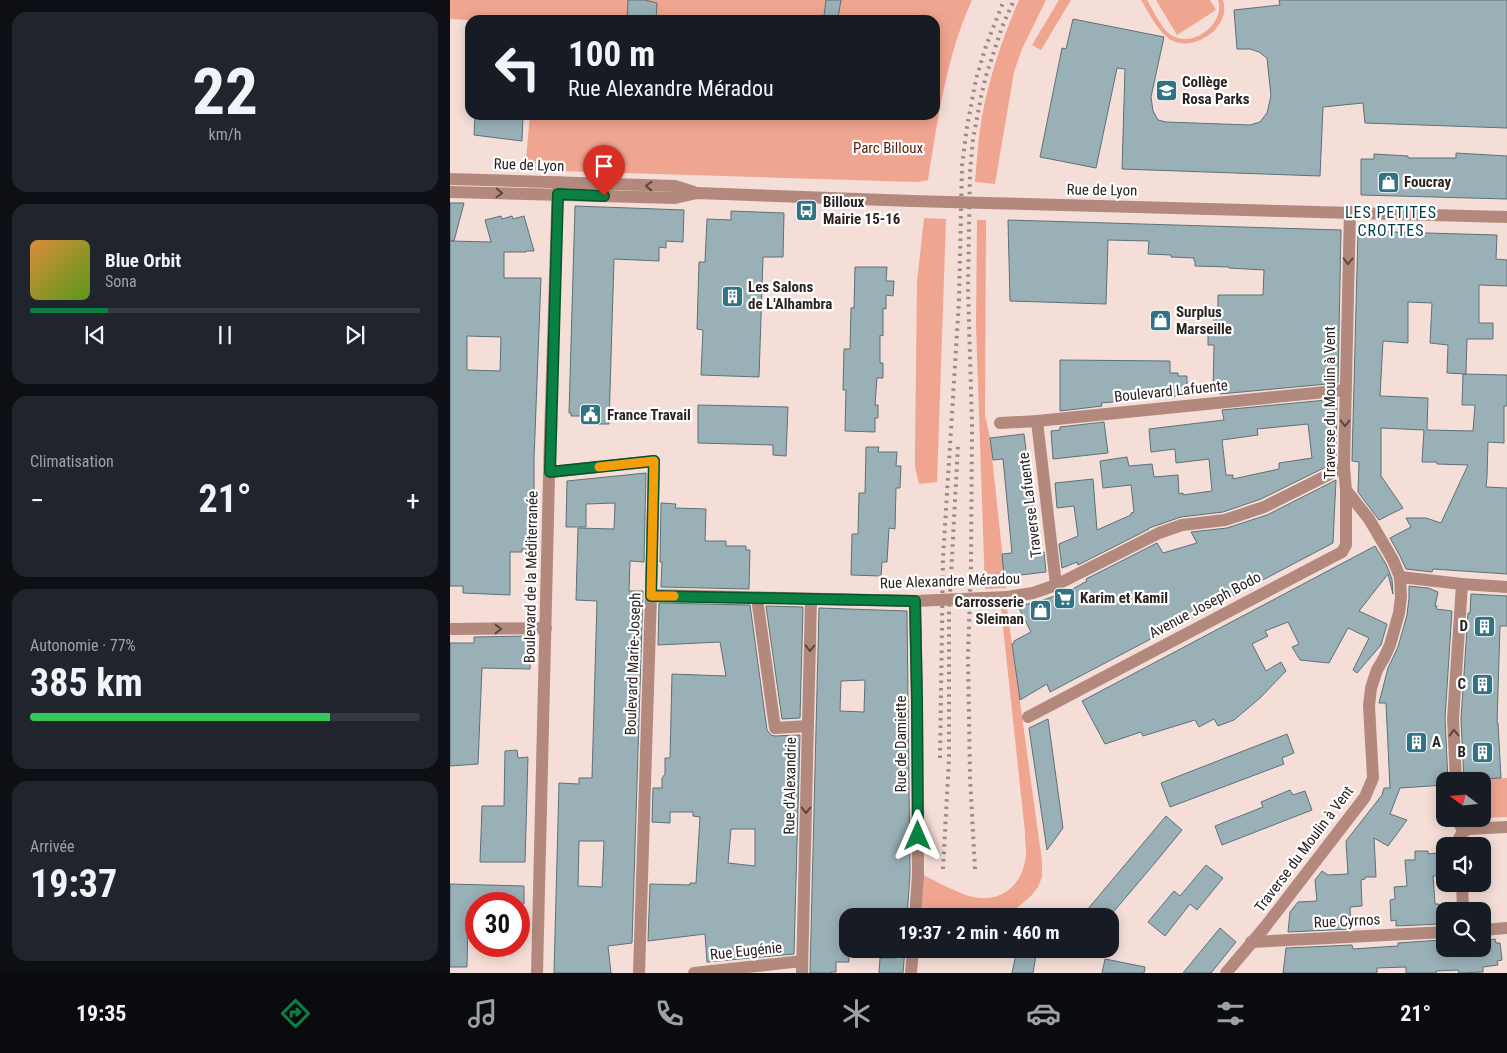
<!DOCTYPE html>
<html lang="fr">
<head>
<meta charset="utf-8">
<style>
	body { margin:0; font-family:"Roboto Condensed",sans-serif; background:#20242c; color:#f1f3f6; height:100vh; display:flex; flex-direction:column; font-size:19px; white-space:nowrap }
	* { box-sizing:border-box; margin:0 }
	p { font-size:16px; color:#9ea1a6 }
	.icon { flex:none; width:28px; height:28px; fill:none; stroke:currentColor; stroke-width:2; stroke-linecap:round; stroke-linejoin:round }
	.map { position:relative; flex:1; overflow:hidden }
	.drawer { display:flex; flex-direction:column; gap:12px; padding:12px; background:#0d0f14; width:450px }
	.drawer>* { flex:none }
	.hud { position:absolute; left:15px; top:15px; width:475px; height:105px; border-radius:15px; box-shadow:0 2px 12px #0003; background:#171b24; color:#f1f3f6; overflow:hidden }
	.needle { width:32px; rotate:286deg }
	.tools { position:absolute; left:986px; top:772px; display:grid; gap:10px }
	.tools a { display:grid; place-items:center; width:55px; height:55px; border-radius:10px; background:#171b24; box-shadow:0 2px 12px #0003; font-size:25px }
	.speed { position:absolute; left:15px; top:892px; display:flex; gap:10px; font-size:25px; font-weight:700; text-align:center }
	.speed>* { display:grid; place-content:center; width:65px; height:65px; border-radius:50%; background:#171b24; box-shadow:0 2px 12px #0003; line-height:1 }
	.speed .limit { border:8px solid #d22; background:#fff; color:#111 }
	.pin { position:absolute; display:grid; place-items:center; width:42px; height:42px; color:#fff; margin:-51px -21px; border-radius:50% 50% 50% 0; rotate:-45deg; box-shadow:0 0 5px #0007 }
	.pin .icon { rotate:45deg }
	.me { position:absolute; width:55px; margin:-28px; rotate:0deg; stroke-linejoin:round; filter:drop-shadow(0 0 4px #0008) }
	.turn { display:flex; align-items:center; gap:18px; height:105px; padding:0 20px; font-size:22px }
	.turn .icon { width:65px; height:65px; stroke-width:2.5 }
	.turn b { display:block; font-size:35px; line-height:42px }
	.big { font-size:38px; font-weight:700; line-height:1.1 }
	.drawer .widget { flex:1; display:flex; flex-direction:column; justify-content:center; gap:8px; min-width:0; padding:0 18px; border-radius:15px; background:#20242c }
	.drawer .dial { align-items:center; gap:0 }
	.dial b { font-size:65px; line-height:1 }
	.song { display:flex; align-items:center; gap:15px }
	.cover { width:60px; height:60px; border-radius:8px; background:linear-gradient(135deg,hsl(30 70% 55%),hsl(90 70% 35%)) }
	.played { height:5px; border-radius:2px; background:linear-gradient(90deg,#0b8043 20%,#363941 20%) }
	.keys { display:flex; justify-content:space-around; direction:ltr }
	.heat { display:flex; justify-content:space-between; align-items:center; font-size:28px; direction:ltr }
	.charge { height:8px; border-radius:4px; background:linear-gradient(90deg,#34c759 77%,#363941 0) }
	.trip { position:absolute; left:389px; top:908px; width:280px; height:50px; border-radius:15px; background:#171b24; box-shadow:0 2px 12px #0003; font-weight:700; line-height:50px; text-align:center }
	.tabs { display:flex; height:80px; justify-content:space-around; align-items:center; background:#090b0e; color:#9ea1a6 }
	.tabs .icon { width:35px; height:35px }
	.tabs .current { color:#0b8043 }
	.tabs b { font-size:22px; color:#f1f3f6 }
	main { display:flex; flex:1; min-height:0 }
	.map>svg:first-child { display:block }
	.green { fill:#f0a590 }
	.building { fill:#99b0b7; stroke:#5c7177; fill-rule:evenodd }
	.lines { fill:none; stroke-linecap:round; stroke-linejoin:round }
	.minor { stroke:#b4897d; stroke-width:12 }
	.rail { stroke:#9a8a86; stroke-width:4; stroke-dasharray:2.5 5; stroke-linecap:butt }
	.minor-bridge { stroke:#b4897d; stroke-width:12 }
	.oneway { stroke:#5b4741 }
	.route-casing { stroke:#07532c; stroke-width:12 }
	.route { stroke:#0b8043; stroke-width:9 }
	.slow { stroke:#f59e0b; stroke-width:9 }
	.labels { text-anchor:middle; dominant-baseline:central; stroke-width:4.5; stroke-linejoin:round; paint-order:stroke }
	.poi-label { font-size:15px; font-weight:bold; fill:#2b2321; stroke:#fff; text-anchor:start }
	.park-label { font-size:15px; fill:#5c200f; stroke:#fff }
	.street-label { font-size:15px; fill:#2b2321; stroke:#fff }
	.neighbourhood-label { font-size:16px; letter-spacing:1px; fill:#003c49; stroke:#fff }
</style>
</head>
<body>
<main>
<section class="drawer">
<div class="widget dial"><b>22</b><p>km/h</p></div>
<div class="widget">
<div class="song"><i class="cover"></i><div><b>Blue Orbit</b><p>Sona</p></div></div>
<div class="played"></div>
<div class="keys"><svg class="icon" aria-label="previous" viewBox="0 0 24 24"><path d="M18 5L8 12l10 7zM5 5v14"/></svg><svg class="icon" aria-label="pause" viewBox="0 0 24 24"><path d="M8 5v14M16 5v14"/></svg><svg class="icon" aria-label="next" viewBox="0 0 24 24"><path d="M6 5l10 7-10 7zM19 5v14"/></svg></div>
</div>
<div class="widget"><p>Climatisation</p>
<div class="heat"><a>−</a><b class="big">21°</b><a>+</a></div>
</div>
<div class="widget"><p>Autonomie · 77%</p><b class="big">385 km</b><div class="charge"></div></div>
<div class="widget"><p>Arrivée</p><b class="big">19:37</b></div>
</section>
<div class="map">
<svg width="1057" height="973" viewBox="0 0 1057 973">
	<rect width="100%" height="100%" fill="#f5ded8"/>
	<g class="green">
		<path d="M0,0h522c-26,57 -34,119 -44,180l-11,2 -392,-12 5,-55h405v-95h-465l-20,-1z"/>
		<path d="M569,0h27l-24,49 -8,23 -19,112 -20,-2c2,-21 3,-43 7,-65 7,-40 21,-80 37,-117z"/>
		<path d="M609,0h12l-30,50 -9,-5z"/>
		<path d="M691,0h6c6,10 15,29 24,35 21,14 55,-11 47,-35h5c9,27 -29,53 -52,40 -13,-8 -22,-27 -30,-40z"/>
		<path d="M706,0h54l6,10 -39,25z"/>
		<path d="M474,218l22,1 -9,263 -18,2 -4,-17v-17l2,-168z"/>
		<path d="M527,220h9l-1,195 5,23 16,150 -21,1 -9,-264z"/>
		<path d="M551,608h6l35,253v16l-4,10 -7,9 -24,20h-69l-17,-3 2,-38c15,7 30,16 46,21 31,9 54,-10 57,-41 0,-7 -1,-15 -1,-23z"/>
		<path d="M1057,778v39l-24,1 -1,-37h-17v-1z"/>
	</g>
	<g class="building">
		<path d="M178,0h17l12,3 -1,17h-29z"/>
		<path d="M376,0h15l-3,17 -14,-1z"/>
		<path d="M829,0h228v128l-142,-5 -2,-20 -40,4 -3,69 -198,-7 3,-100 -8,-1 -21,100 -56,-11 22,-109 4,1 7,-30 91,18 -13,60 2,14 5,9 8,2 84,3 10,-3 7,-9 4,-17 -4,-38 -8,-6 -9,-3h-13l-3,-39 46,-5z"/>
		<path d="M25,115h48l-1,26 -48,-6z"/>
		<path d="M1006,153l51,3v43l-146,-4v-36h13v-5l34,2v2h48z"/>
		<path d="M0,203h14l-10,38 -4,-1z"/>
		<path d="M125,206l109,4 -1,32 -17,-1v7l-7,-1v14l-45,-2 -5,165h-25v-8h-13v-3h-2z"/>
		<path d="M281,211l53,2 -1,44h-20l-4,120 -58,-2 2,-45 -6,-1 2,-67h6l2,-43 24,1z"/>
		<path d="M51,216l1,3 10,-3 1,3 11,-3 10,35h-8v1h-22v26h37l-7,181v91l-12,-1v3h-12v43l-47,-2v-7h-13v-345l41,1 -6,-22zM17,336l34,1 -1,34 -33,-1z"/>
		<path d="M558,220l333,10 -3,153 -118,11v-3l-7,1 1,-47h-6v-20h6v-7h4v-23h45l1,-25 -35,-2v-1l-34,-1v-5h-1v-3l-23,-1v-2l-23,-1 1,-13 -41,-1 -2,64 -96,-3z"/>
		<path d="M908,231l139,4 -1,24 11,1v26l-28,-1v38h14v16h-26l-1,35 -19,-1 1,-28 -18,-2 2,-40 -24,-1v41l-25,-2 -3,55 48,2 -1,32 46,1 2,-26h-13l1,-31 44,1v31h-3v37l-16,-1 -1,35 -1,10 21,1v86l-74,-5 -1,3 -26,-3 -6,-13 -10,-18 21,-11 -5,-9h20l15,5 27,-58 -31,-1v-2h-15l2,-32 -43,-2v48l22,32 -24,12 -21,-28 1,-30 -7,-1z"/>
		<path d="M405,267h32l-1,14h8l-1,15 -7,-1v14l-3,-1v28l-3,-1v28h3v15h-6l-2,27h3v13h-3v14l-30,-1 1,-41h-3l1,-41h6l1,-41h3z"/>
		<path d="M610,360l110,1v12h8v3h9v19l-86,8 1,3 -42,5z"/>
		<path d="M887,399l-1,63 -75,37 -38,13 -42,5 -32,11v1l-71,36 -1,-3 -15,6 -3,-24 19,-8 -4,-30 -17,2 -2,-25 38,-4 4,51 34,-15v-2l3,-1 -3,-27 -28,3 -3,-27 27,-4 2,9 23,-2 2,13 24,-2 1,19 4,-1v2l29,-4 -3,-32 -33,4 -1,-14 -24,3 -2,-23 75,-9 -2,-10zM858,424l4,34 -33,5v6l-46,10v-4h-7l-4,-35 36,-5 -1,-6z"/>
		<path d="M248,405l90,2 -2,49 -13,-1v-10l-75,-2z"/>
		<path d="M654,422l4,31 -55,6 -2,-28 9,-1v-3z"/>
		<path d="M574,434l15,120 5,-2 2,20 -42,5 -2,-23 10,-1 -9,-94 -10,1 -3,-22z"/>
		<path d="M416,447h13l-1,5h19l-1,14h5l-1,22h-4l-1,41 -6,-1 -2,34h-5l-1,14 -30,-1 1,-41h6l1,-41h6z"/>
		<path d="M196,473l-2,89 -14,-1 -1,30h14l-11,352 -24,3 3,27h-57l5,-190 20,1v-6h13l5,-177 -21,-1 2,-72 36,1 1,-26 -29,1v23h-20l1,-46zM129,841h25l-2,46 -24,-1z"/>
		<path d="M886,480l-3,63 -283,149 -3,-8 -27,16 -8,-56 2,-1v-2l17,-9 -13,-26 20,-4 33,-12 16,-9 -1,-2 71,-36 6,10 34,-10 -6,-11 36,-4 40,-13z"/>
		<path d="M211,503l15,1 -1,4 31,1 -1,32h21v5h20v4h4l-1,39 -88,-2 1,-25h-2z"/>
		<path d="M925,546l11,18 6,15 1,15 -5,-20 -29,37 28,13 -6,21 -24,28 -4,-3 16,-32 -21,-10 -19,35 -29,-3 -8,-13 7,-3 -11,-22 -23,9 3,5 -16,8 14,27 15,-9 5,9 -26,27 -26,22 -16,6 -4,-7 -15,8 -4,-7 -52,16 -2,-4 -36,12 -23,-43z"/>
		<path d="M959,586l19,2 10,4 -3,14h2l-1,3 16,2 -7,107 3,63h-3v4l-45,3 -10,26 17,6 -19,26 -14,-8 2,39h-11v2l-4,1 1,26 -12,1 1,22 -63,3 2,-20 8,-10 19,-1 -2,-21 7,-9 6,4 20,-1 -2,-33 36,-46 2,-7h6l-4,-85h-7l9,-35 10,-21 9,-32 2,-17z"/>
		<path d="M1021,594l36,2v30h-7l-3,97h1l3,55 -37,2 -3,-61 7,-106h2z"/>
		<path d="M209,603l91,2 17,125 4,5 4,1 25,-1 -6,219 -87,8 -2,-28 -57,7 2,-57 40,1v-2h6l4,-66 -7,-1v-4h-23v11l-18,-1 1,-34h9v-10l3,-4v-16h5l2,-84 54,2 -6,-34 -62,3zM281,829h24v37l-27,-3z"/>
		<path d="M316,606l37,1 -3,111 -18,1z"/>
		<path d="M369,608l88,3 3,264 -3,41h-59l1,46h-13v10h-5v1h-21zM415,680l-1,32 -24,-1 1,-30z"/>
		<path d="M81,636l-1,33 -48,-1 -4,96 -28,2v-123h24v-6z"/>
		<path d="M598,719l15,109 -16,22 -18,-122z"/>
		<path d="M837,734l7,19 -12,5 2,6 -114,43 -9,-24z"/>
		<path d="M67,750l1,8 10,-1 -3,105h-45l2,-56h22l1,-55z"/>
		<path d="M840,790l3,5 12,-4 7,19 -90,35 -7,-19 48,-19 -2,-5z"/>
		<path d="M716,816l16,14 -28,34 -44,52h-28z"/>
		<path d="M965,851h13v3l9,-1 1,4h2l1,15h-2v4h-6l2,28h4l1,20 -44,2v-6l-5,1 -1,-21 5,-1 -1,-12 13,-1 -2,-26h10z"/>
		<path d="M756,865l17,13 -26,32 -7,-6 -25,32 -17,-14 26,-31 6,5z"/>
		<path d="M0,884l74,2v18h-48v19h-8l-1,44h-17z"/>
		<path d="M770,928l16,14 -25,31h-28z"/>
		<path d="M1045,939l1,4h4l2,17 -5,1 1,4 -15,2v5l-24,1 -1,-3 -22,1v2h-30v-6l-29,1v5h-94l3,-25 66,-3 1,4 45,-3v-3l43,-3v4h4v5h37v-8z"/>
		<path d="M445,949h10l-2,24h-24l1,-15h15z"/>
		<path d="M567,949h20l-4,24h-21z"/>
		<path d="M655,959l40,8 -1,6h-42z"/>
	</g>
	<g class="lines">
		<g class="minor">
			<path d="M0,179l225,7 19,6"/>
			<path d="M0,192l225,6 22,-5 216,8"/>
			<path d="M536,203l521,14"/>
			<path d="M587,421l19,164"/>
			<path d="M550,423l37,-2 308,-31"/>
			<path d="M100,472l104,-11 -3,134 -12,378"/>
			<path d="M950,577l62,7 45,3"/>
			<path d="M201,595l264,6 2,99 1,175 -3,41"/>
			<path d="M557,597l26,-4 23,-8 103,-52 23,-8 43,-5 39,-13 80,-40"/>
			<path d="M307,598l18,130 33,-2"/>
			<path d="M0,629l96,-1"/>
			<path d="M578,717l314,-165 4,-7v-55"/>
			<path d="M1006,781l-3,-62 9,-135"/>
			<path d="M1008,819l5,13"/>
			<path d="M1010,846l-1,-8 4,-6 6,-3 38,-2"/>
			<path d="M1012,884l1,27"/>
			<path d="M1032,930l25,-2"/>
			<path d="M801,942l194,-10"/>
			<path d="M87,973l13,-537 8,-254"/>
			<path d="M244,973l108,-12"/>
			<path d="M352,973l9,-374"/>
			<path d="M461,973l2,-24"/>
			<path d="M776,973l39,-46 100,-130 8,-19 -4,-72 2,-18 6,-18 7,-12 6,-13 9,-32 2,-16 -1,-20 -7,-17 -24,-41 -23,-29 -2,-23 6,-255"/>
		</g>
		<g class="rail">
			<path d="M490,758l3,-200 16,-257 3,-135 5,-39 9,-48 10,-33 18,-46"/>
			<path d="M493,869l6,-110v-146l9,-168"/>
			<path d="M525,869l-5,-92 -2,-120 3,-92 1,-141 -4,-137 2,-115 3,-33 8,-42 5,-21 16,-49 12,-27"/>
		</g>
		<g class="minor-bridge">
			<path d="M463,201l73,2"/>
			<path d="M465,601l92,-4"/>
		</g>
	</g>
	<defs><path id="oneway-chevron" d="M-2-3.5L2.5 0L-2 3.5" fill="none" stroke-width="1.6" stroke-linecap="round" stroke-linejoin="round" transform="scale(1.25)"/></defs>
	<g class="oneway">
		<use href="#oneway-chevron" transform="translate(199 186) rotate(-178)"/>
		<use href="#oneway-chevron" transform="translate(49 193) rotate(2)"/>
		<use href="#oneway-chevron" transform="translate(898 261) rotate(91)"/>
		<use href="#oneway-chevron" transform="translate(895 423) rotate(91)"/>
		<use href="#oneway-chevron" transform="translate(48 629)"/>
		<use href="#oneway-chevron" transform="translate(360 648) rotate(91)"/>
		<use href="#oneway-chevron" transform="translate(1004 733) rotate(-92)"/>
		<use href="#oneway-chevron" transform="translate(356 810) rotate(91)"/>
	</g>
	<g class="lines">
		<defs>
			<path id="route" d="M154,196l-46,-2 -8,278 104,-11 -3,135 264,5 2,99 1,136"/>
		</defs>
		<use href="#route" class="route-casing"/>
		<use href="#route" class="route"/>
		<path class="slow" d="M149,467l55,-6 -3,135h23"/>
	</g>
	<defs>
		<symbol id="school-square" viewBox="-11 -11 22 22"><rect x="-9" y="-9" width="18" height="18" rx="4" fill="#307384" stroke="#fff"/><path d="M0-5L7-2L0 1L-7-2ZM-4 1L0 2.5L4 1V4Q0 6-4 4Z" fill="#fff"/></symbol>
		<symbol id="shop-square" viewBox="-11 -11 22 22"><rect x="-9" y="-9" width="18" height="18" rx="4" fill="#307384" stroke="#fff"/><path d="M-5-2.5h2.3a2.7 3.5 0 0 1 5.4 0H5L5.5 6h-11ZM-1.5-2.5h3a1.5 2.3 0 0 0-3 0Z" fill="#fff"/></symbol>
		<symbol id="bus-square" viewBox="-11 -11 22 22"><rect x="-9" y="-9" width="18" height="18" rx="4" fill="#307384" stroke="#fff"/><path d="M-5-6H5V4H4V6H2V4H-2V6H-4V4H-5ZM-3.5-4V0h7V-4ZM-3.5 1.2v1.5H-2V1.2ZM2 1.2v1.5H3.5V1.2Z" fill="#fff"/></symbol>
		<symbol id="building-square" viewBox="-11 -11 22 22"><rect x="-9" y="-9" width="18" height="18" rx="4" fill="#307384" stroke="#fff"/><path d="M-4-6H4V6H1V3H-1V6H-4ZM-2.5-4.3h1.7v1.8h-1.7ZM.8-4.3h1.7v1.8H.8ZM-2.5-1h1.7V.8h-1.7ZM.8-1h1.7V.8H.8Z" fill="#fff"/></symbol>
		<symbol id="civic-square" viewBox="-11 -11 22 22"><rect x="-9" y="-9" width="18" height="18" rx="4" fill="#307384" stroke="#fff"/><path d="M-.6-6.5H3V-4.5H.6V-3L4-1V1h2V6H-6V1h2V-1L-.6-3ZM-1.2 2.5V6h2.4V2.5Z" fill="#fff"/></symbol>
		<symbol id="supermarket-square" viewBox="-11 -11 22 22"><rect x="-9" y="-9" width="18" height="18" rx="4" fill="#307384" stroke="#fff"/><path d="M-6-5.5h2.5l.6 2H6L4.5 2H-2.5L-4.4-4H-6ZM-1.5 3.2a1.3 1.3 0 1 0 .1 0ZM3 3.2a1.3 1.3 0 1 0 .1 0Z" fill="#fff"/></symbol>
	</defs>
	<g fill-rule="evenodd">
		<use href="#school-square" x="704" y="78" width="25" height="25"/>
		<use href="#shop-square" x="926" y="170" width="25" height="25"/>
		<use href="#bus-square" x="344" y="198" width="25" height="25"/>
		<use href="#building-square" x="270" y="284" width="25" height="25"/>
		<use href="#shop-square" x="698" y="308" width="25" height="25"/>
		<use href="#civic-square" x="128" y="402" width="25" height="25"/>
		<use href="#supermarket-square" x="602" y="586" width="25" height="25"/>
		<use href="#shop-square" x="578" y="598" width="25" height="25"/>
		<use href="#building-square" x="1022" y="614" width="25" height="25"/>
		<use href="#building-square" x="1020" y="672" width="25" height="25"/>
		<use href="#building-square" x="954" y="730" width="25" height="25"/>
		<use href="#building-square" x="1020" y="740" width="25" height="25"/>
	</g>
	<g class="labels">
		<g class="poi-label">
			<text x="732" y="82">Collège<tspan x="732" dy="17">Rosa Parks</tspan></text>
			<text x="954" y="182">Foucray</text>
			<text x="373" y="202">Billoux<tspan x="373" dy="17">Mairie 15-16</tspan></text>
			<text x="298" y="287">Les Salons<tspan x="298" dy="17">de L'Alhambra</tspan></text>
			<text x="726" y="312">Surplus<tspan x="726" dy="17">Marseille</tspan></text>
			<text x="157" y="415">France Travail</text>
			<text x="630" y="598">Karim et Kamil</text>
			<text x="574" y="602" text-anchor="end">Carrosserie<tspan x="574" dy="17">Sleiman</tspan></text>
			<text x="1018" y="626" text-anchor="end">D</text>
			<text x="1016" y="684" text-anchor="end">C</text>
			<text x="982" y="742">A</text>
			<text x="1016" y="752" text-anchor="end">B</text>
		</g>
		<g class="park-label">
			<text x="438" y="148">Parc Billoux</text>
		</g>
		<g class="street-label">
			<text transform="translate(79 165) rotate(2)">Rue de Lyon</text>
			<text transform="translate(652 190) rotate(1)">Rue de Lyon</text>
			<text transform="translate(721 391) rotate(-6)">Boulevard Lafuente</text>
			<text transform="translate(880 403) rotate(-90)">Traverse du Moulin à Vent</text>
			<text transform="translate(580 505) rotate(-97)">Traverse Lafuente</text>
			<text transform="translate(81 577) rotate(-89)">Boulevard de la Méditerranée</text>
			<text transform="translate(500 581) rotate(-2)">Rue Alexandre Méradou</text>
			<text transform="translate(755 605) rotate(-28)">Avenue Joseph Bodo</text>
			<text transform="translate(183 664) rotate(-88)">Boulevard Marie-Joseph</text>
			<text transform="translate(451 744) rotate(-90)">Rue de Damiette</text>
			<text transform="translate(340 786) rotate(-89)">Rue d'Alexandrie</text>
			<text transform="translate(854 849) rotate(-53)">Traverse du Moulin à Vent</text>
			<text transform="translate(897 921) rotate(-3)">Rue Cyrnos</text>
			<text transform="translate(296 951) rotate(-6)">Rue Eugénie</text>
		</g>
		<g class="neighbourhood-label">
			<text x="941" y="212">LES PETITES<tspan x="941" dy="18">CROTTES</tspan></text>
		</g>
	</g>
</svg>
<div class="tools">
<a><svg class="needle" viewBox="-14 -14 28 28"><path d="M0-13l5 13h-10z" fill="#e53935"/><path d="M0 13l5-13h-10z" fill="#9ea1a6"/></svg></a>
<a><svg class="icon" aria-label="sound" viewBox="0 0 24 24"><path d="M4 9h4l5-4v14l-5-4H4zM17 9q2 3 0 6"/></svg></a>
<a><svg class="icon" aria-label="search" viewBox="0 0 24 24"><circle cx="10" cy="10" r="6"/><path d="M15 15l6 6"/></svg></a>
</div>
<div class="speed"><div class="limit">30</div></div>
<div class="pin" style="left:154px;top:196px;background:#d93025"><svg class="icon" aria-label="arrive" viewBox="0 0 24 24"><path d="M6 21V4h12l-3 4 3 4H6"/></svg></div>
<svg class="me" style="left:468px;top:836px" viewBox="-20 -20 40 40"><path d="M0-17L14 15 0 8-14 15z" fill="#0b8043" stroke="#fff" stroke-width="4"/></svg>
<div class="trip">19:37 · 2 min · 460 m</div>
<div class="hud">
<div class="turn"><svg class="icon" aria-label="left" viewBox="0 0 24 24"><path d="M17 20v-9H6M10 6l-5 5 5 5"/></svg><div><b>100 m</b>Rue Alexandre Méradou</div></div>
</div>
</div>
</main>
<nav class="tabs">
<b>19:35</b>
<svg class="icon current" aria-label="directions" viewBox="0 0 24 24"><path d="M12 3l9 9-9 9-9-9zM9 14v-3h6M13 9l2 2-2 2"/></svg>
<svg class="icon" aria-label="music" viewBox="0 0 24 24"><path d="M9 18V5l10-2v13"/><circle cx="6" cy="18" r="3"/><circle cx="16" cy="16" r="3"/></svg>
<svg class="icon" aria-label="phone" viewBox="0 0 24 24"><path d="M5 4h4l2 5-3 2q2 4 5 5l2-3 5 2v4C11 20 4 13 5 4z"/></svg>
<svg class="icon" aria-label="climate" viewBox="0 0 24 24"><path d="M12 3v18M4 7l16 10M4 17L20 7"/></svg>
<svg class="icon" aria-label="car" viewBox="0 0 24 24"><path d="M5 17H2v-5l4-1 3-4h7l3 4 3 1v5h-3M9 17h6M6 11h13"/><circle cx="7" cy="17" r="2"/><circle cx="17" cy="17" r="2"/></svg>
<svg class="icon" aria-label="filters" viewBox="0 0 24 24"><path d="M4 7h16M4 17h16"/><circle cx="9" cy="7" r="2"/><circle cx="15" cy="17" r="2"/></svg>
<b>21°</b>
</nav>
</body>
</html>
